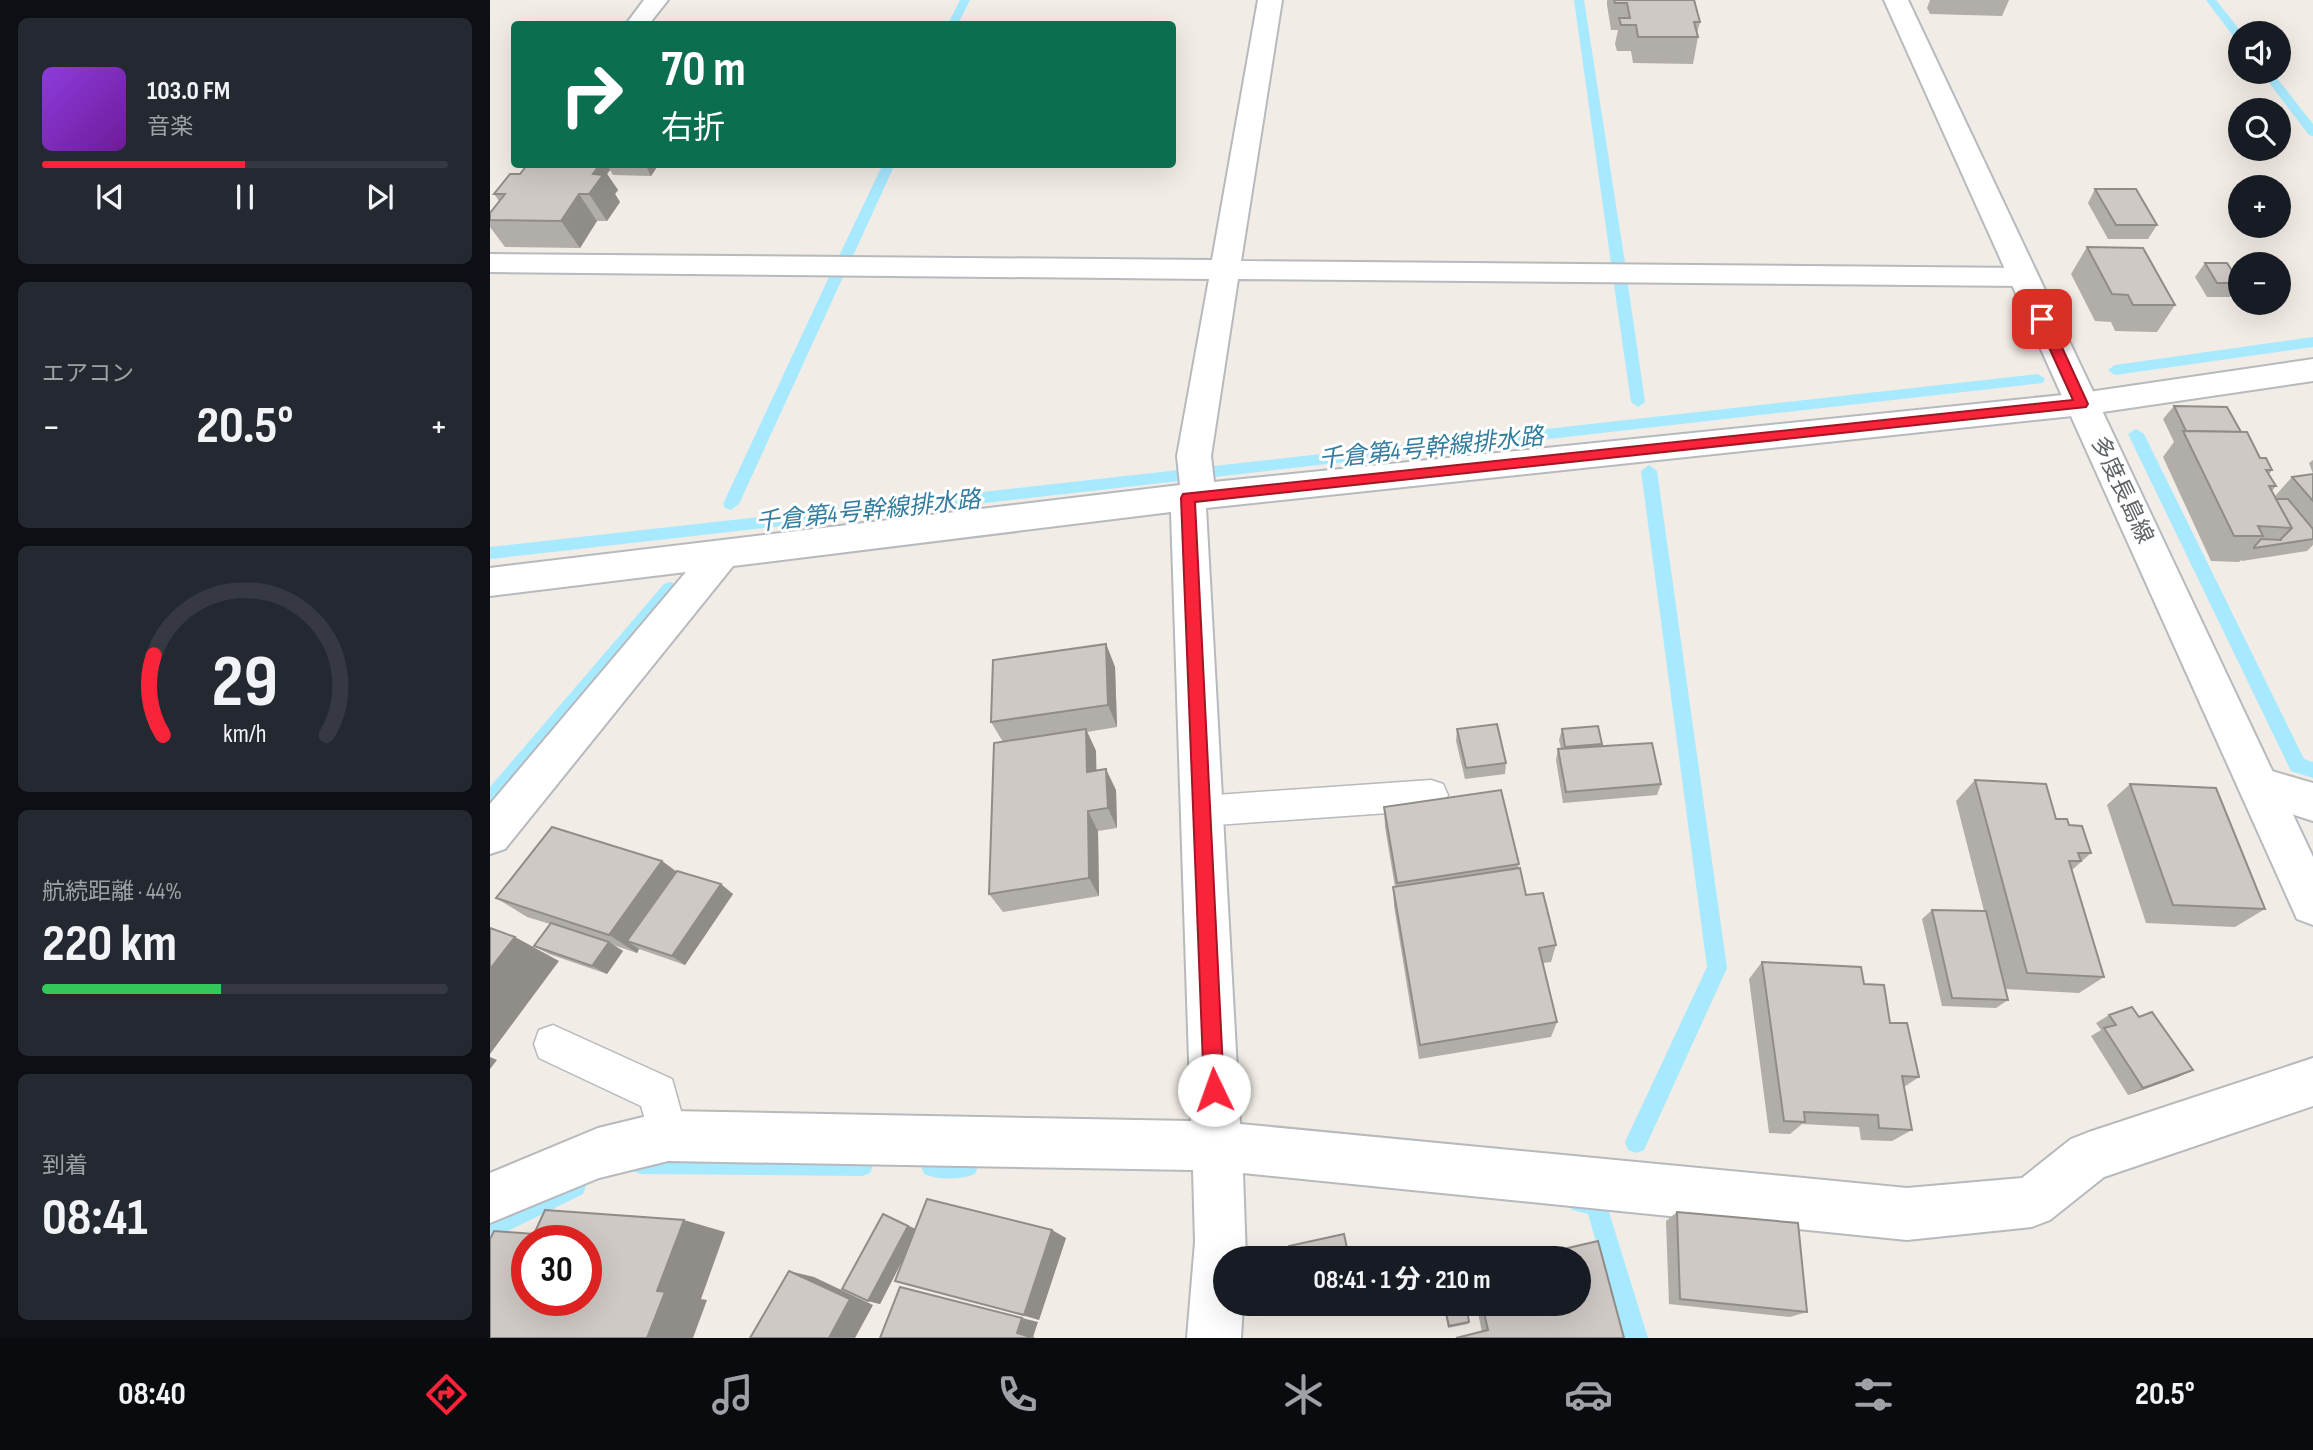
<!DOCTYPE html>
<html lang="ja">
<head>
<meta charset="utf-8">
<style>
	body { margin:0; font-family:"Sofia Sans Condensed","Noto Sans JP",sans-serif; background:#242831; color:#f1f3f6; height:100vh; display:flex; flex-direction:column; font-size:26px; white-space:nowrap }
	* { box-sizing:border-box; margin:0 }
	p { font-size:23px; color:#9ea1a6 }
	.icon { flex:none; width:38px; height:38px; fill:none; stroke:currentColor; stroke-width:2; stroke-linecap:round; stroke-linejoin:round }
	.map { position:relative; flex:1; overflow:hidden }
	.details { display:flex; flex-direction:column; gap:18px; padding:18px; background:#0d0f14; width:490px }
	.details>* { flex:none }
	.guide { position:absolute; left:21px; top:21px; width:665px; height:147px; border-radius:7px; box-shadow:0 7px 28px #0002; background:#0b6e4f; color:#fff; overflow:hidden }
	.controls { position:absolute; left:1738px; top:21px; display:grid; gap:14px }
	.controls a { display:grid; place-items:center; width:63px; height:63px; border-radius:50%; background:#171b24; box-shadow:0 7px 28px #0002; font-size:35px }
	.speed { position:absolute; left:21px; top:1225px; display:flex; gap:14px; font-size:35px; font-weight:700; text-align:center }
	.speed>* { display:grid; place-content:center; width:91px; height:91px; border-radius:50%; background:#171b24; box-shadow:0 7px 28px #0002; line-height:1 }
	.speed .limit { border:10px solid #d22; background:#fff; color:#111 }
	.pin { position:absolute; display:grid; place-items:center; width:60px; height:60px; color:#fff; margin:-30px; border-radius:14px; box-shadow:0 4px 10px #0006 }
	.me { position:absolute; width:77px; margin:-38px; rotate:357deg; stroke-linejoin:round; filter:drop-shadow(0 0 5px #0008) }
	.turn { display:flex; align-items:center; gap:24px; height:147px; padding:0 35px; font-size:32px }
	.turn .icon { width:91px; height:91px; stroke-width:2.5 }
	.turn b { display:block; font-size:49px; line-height:60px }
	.big { font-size:52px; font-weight:700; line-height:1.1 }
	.details .tile { flex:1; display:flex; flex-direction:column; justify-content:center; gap:10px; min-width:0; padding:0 24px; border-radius:10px; background:#242831 }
	.details .dial { align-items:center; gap:0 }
	.dial svg { height:182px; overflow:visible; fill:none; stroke:#363941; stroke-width:7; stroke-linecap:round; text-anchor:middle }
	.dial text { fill:#f1f3f6; stroke:none }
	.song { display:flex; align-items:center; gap:21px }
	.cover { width:84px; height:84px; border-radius:10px; background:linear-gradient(135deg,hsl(270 70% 55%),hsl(280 70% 35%)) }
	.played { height:7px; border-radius:4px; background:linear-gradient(90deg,#f9233a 50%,#363941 50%) }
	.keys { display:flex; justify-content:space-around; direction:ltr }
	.heat { display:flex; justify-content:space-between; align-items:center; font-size:38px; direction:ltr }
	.charge { height:10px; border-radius:5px; background:linear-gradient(90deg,#34c759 44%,#363941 0) }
	.trip { position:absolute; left:723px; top:1246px; width:378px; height:70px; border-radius:35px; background:#171b24; box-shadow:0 7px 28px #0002; font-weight:700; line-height:70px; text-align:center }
	.menu { display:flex; height:112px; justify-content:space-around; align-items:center; background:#090b0e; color:#9ea1a6 }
	.menu .icon { width:49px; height:49px }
	.menu .active { color:#f9233a }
	.menu b { font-size:32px; color:#f1f3f6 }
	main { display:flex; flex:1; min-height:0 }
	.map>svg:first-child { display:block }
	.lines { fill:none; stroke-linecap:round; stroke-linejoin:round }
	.stream { fill:#a7e9ff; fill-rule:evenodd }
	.lane-casing { stroke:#b6b9bd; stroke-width:3 }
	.street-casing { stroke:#b6b9bd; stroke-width:4 }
	.secondary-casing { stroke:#b4babe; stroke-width:4 }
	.lane { fill:#fff; fill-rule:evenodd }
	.street { fill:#fff; fill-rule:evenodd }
	.secondary { fill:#fff; fill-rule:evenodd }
	.wall { fill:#b1ada9 }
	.shaded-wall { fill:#908d89 }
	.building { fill:#cec9c4; stroke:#908d89; stroke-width:2; fill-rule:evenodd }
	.route { fill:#f9233a; stroke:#a21726; stroke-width:2 }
	.labels { text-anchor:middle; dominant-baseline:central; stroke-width:6; stroke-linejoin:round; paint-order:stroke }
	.street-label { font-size:23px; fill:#5d6367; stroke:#fff }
	.water-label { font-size:24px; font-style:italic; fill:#327c9f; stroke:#fff }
</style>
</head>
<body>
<main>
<section class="details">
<div class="tile">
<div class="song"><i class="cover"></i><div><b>103.0 FM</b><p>音楽</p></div></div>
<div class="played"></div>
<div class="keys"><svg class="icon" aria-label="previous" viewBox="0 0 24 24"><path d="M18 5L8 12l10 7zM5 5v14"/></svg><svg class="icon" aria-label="pause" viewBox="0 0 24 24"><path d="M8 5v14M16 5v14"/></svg><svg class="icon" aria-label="next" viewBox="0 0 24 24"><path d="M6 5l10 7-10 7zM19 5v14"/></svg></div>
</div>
<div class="tile"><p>エアコン</p>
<div class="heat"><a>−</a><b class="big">20.5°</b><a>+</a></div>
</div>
<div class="tile dial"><svg viewBox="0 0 100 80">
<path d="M14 69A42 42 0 1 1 86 69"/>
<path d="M14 69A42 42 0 0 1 10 34" stroke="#f9233a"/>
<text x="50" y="56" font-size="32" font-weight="700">29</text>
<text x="50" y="72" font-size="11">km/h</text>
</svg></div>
<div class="tile"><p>航続距離 · 44%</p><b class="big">220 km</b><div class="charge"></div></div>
<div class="tile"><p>到着</p><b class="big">08:41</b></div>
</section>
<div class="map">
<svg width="1823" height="1338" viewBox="0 0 1823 1338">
	<rect width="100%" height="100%" fill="#f1ece5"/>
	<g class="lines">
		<g class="stream">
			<path d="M470,0h10l-12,24h-10z"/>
			<path d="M1084,0h10l41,263 -7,4 -7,-4z"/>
			<path d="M1716,0h10l26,33 -2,8 -4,-1z"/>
			<path d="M1771,72h11l41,52v12l-4,-1z"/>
			<path d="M393,164h12l-43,94 -2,3h-10l-2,-3z"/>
			<path d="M346,273l7,4 -104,227 -8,6 -6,-2 -2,-4 106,-227z"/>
			<path d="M1131,281l7,4 17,117 -7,5 -7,-5 -17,-117z"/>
			<path d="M1823,337v10l-198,28 -7,-5 7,-5z"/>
			<path d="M1548,374l7,5 -2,4 -1553,176v-12z"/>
			<path d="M1646,429l8,5 160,325 9,3v16l-22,-7 -163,-337z"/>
			<path d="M1159,465l8,6 70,497 -83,182 -8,3 -8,-3 -3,-8 82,-175 -66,-496z"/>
			<path d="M180,582l6,2 2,5 -2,5 -179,213 -7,2v-22l174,-203z"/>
			<path d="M151,1152l221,2 8,3 3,8 -3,8 -8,3 -221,-2 -8,-3 -3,-8 3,-8z"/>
			<path d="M442,1155h35l8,3 3,8 -3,8c-14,6 -37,6 -51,0l-3,-8 3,-8z"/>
			<path d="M85,1175l8,3 3,8 -3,8 -93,46v-24z"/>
			<path d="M1090,1190l24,6 44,142h-24l-36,-124 -16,-4 -4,-8 4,-8z"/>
		</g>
		<defs>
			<g id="lane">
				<path d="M941,780l12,4 5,11 -5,11 -12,4 -229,16 -12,-4 -5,-11 5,-11 12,-4z"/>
				<path d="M63,1025l119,54 16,57 -6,14 -14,6 -14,-6 -13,-44 -102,-48 -5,-14 5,-14z"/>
			</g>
			<g id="street">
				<path d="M154,0h24l-19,24h-23z"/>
				<path d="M768,0h24l-41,261 782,7 10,2 5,7 -5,7 -10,2 -785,-7 -27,177 3,26 868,-89 231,-34v22l-231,34 -876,93 34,616 667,64 115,-10 49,-39 18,-7 224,-74v48l-209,71 -54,43 -18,7 -125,13 -664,-67 3,85h-21v46h18l-2,34h-54l8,-96 -2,-72 -525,-9 -69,17 -109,45v-50l108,-45 70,-17 523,10 -20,-609 -438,54 -228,283 -15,5v-50l196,-232 -196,24v-28l690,-83 -3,-29 32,-177 -719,-7v-18l722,6z"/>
				<path d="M1768,767l55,16v38l-70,-23 -6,-13 6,-13z"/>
			</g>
			<path id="secondary" d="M1394,0h24l405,857v68l-16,-6z"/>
		</defs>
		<use href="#lane" class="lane-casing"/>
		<use href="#street" class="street-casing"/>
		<use href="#secondary" class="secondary-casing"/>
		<use href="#lane" class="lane"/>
		<use href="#street" class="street"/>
		<use href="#secondary" class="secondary"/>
	</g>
	<g class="wall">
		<path d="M1117,0h88l5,22 -3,11 1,4 -5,27 -60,-1 -2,-12h-14l-2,-7 3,-14h-7l-4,-25z"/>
		<path d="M1440,0h79l-7,16 -72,-2 -3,-6z"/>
		<path d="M37,164h132l-8,12 -38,-1 -3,-5 -3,4 11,16 -3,4 5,8 -13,19h-10l-17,27 -75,-1 -15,-20v-14l9,-12 -5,-7 26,-20z"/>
		<path d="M1605,189l62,36 -9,14h-40l-20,-36z"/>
		<path d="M1597,247l88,58 -18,27 -42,-1 -4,-9 -16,-1 -24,-47z"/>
		<path d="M1715,263l35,20 -10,14h-23l-12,-20z"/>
		<path d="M1684,406l67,26 19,26 12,12 -3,4 7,12 -4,5 3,5 17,-19 21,-3 -4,-11 4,-3v85l-6,6 -65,10 -1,-1 -2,2 -28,-1 -48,-104 11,-15 -11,-23z"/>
		<path d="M616,644l9,23 2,60 -30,5 9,19v19l20,20 1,38 -19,3 1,65 -96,16 -14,-18 14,-152 -12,-20z"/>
		<path d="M967,729l49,34 -1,11 -40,5 -9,-38z"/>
		<path d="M1072,729l40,15v2l59,38 -4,11 -94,8 -7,-43 2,-11h3l-2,-9z"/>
		<path d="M1485,780l94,45 22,28 -19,17 32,107 -25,16 -74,-4 3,11 -12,8 -54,-2 -20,-87 10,-9 52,1 -28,-110z"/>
		<path d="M1640,784l135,125 -30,18 -89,-4 -39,-118z"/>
		<path d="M894,807l135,57 -1,4 8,27 30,50 -5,17 -8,1 14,59 -6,15 -132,22 -25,-153 -1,-19h2l-10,-60z"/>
		<path d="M172,861l14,10 57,23 -48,71 -46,-16 -2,4 -24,-8 10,6 -16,23 -58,-20 -15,-8 16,-22 -23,-7 -31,-19z"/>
		<path d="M1272,962l128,61 29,54 -15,10 8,43 -20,11 -31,-1 -2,-13 -57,-3 -12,10 -21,-1 -20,-154z"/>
		<path d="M1619,1015l30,2 54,53 -15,7 -50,18 -37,-59 10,-6 -5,-7z"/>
		<path d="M1187,1212l130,100 -17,5 -121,-13 -3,-83z"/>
		<path d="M426,1229l150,9 -27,82 -144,-39 9,-23 -24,46 -12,-3z"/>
		<path d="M953,1304h23l3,18 -1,2 -20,4z"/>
		<path d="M986,1304h102l-96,28z"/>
	</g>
	<g class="shaded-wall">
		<path d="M103,164h14l3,6 -3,4 11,16 -3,4 5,8 -13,19 -18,-27z"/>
		<path d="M155,164h14l-8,12z"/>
		<path d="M89,194l18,27 -17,27 -19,-27z"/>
		<path d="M616,644l9,23 2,60 -9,-22z"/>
		<path d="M596,729l10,22 1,42 -10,-21z"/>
		<path d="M616,769l10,21 1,38 -9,-20z"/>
		<path d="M598,811l10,20 1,65 -10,-18z"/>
		<path d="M172,861l25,19 -60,61 12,8 -2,4 -28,-18z"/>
		<path d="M231,884l12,10 -48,71 -13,-9z"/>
		<path d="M25,937l44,24 -69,93v-85z"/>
		<path d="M119,942l14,9 -16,23 -15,-8z"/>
		<path d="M0,1057l7,3 -7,9z"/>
		<path d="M1703,1070l-15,7 -50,18 15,-7z"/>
		<path d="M393,1214l35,16 -38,74 -12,-3z"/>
		<path d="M194,1220l41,12 -24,67 6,1 -14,38h-46l10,-47z"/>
		<path d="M562,1230l14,8 -27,82 -15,-5z"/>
		<path d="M299,1271l25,6 59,28 -18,33h-26z"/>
		<path d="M532,1318l16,4 -5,15 -16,-4z"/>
	</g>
	<g class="building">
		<path d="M1124,0h80l6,22h-6l4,15h-60l-2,-12h-15l-2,-7h11l-3,-15h-12z"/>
		<path d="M38,164h72l-7,10 10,1 -14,19h-10l-18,27 -71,-1v-7l15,-19h-11l16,-20h10z"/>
		<path d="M1605,189h41l21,36h-41z"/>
		<path d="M1597,247l56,1 32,57h-42l-5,-10 -16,-1z"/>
		<path d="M1715,263h22l13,20h-23z"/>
		<path d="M1684,406l53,1 14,25 -55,-1z"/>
		<path d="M1693,431l64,1 13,26h6l6,12h-6l10,16h-7l23,42 -34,-2 5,10h-29z"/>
		<path d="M1823,474v27l-21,-24z"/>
		<path d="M1786,499h12l25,30v10l-59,9v-1l7,-8 20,1v-1l11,-11z"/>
		<path d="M616,644l2,61 -117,17 2,-62z"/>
		<path d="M1007,724l9,39 -40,5 -9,-39z"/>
		<path d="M1108,726l4,18 -37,3 -3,-18z"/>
		<path d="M596,729l1,43 19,-3 2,39 -20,3 1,67 -100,16 5,-151z"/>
		<path d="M1162,743l9,41 -95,8 -8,-43z"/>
		<path d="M1485,780l71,4 10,35h11l2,6 13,1 9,27h-13l3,8h-12l35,116 -77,-4z"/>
		<path d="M1640,784l86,4 49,121 -92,-4z"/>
		<path d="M1011,790l18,74 -122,19 -13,-76z"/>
		<path d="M62,827l110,34 -53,74 -113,-37z"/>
		<path d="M1030,868l6,27 17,-2 13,52 -17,3 18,74 -137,23 -27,-158z"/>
		<path d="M187,871l44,13 -49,72 -45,-15z"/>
		<path d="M1442,910l54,1 22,89 -56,-2z"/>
		<path d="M61,923l58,19 -17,24 -58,-20z"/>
		<path d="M0,928l25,9 -25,32z"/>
		<path d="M1272,962l99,5 3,17 20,1 6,38h17l12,54 -17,-1 10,54 -33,-2 -1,-13 -74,-3 1,10 -21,-1z"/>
		<path d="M1642,1007l7,10 13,-5 41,58 -50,18 -39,-60 12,-3 -7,-10z"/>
		<path d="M437,1199l125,31 -28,85 -129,-34z"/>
		<path d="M55,1210l139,10 -27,71 8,1 -18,46h-157v-99l4,-8 40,3zM37,1241h59v59h-59z"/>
		<path d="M1187,1212l121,11 9,89 -127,-13z"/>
		<path d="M393,1214l25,12 -40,75 -26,-12z"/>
		<path d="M854,1234l5,24h-58l-2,-12z"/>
		<path d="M1108,1241l26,97h-168l32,-8 -6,-26h96v-46h-53z"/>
		<path d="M299,1271l61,28 -21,39h-79z"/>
		<path d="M410,1287l122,31 -5,15 17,5h-154z"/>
		<path d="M954,1304h22l3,18 -20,4z"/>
	</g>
	<path class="route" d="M1552,315l7,4 39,85 -2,3 -891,95 29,588 -3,7 -7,3 -7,-3 -3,-7 -23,-592 2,-4 890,-94 -37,-81z"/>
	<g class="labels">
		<g class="street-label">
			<text transform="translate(1632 490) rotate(65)">多度長島線</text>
		</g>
		<g class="water-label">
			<text transform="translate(941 448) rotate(-6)">千倉第4号幹線排水路</text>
			<text transform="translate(378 511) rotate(-6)">千倉第4号幹線排水路</text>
		</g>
	</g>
</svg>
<div class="controls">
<a><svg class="icon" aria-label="sound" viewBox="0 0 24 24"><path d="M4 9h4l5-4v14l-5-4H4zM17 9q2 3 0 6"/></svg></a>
<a><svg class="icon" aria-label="search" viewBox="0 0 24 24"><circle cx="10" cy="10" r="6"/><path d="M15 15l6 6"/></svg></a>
<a>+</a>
<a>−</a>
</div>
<div class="speed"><div class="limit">30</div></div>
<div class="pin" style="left:1552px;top:319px;background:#d93025"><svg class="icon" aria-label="arrive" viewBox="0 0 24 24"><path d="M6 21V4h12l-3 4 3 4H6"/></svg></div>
<svg class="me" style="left:724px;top:1090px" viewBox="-20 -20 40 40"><circle r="19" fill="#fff"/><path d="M0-13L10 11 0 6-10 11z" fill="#f9233a"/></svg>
<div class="trip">08:41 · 1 分 · 210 m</div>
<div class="guide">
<div class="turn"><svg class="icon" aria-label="right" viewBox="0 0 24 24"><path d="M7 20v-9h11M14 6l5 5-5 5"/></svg><div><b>70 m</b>右折</div></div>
</div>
</div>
</main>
<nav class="menu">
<b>08:40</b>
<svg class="icon active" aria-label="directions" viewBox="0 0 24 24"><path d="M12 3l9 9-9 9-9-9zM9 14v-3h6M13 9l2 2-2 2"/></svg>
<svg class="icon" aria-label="music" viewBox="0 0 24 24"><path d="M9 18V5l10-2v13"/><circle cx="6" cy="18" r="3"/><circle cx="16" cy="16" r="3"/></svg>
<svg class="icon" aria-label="phone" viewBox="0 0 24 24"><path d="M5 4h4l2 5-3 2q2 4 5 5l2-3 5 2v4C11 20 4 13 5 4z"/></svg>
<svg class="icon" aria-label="climate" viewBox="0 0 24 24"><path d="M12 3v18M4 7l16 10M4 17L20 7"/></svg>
<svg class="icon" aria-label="car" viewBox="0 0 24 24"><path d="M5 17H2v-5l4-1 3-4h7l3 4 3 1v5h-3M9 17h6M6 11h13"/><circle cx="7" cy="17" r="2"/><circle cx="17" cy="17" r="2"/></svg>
<svg class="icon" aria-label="filters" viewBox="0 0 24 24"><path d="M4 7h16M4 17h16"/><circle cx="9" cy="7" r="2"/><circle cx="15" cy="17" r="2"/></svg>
<b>20.5°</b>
</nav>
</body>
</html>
